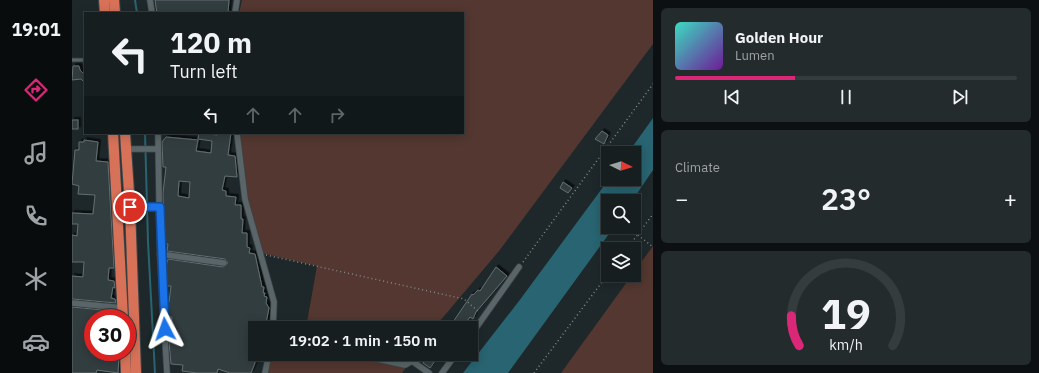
<!DOCTYPE html>
<html lang="en">
<head>
<meta charset="utf-8">
<style>
	body { margin:0; font-family:"IBM Plex Sans",sans-serif; background:#232b2d; color:#f1f3f6; height:100vh; display:flex; flex-direction:column; font-size:15px; white-space:nowrap }
	* { box-sizing:border-box; margin:0 }
	p { font-size:13px; color:#9ea2a5 }
	.icon { flex:none; width:22px; height:22px; fill:none; stroke:currentColor; stroke-width:2; stroke-linecap:round; stroke-linejoin:round }
	.map { position:relative; flex:1; overflow:hidden }
	.side { display:flex; flex-direction:column; gap:8px; padding:8px; background:#0c1012; width:386px }
	.side>* { flex:none }
	.guide { position:absolute; left:12px; top:12px; width:380px; height:122px; border-radius:0px; box-shadow:0 2px 10px #0003,0 0 0 1px #353c3e; background:#161e20; color:#f1f3f6; overflow:hidden }
	.needle { width:26px; rotate:95deg }
	.tools { position:absolute; left:529px; top:146px; display:grid; gap:8px }
	.tools a { display:grid; place-items:center; width:40px; height:40px; border-radius:0px; background:#161e20; box-shadow:0 2px 10px #0003,0 0 0 1px #353c3e; font-size:20px }
	.speed { position:absolute; left:12px; top:309px; display:flex; gap:8px; font-size:20px; font-weight:700; text-align:center }
	.speed>* { display:grid; place-content:center; width:52px; height:52px; border-radius:50%; background:#161e20; box-shadow:0 2px 10px #0003,0 0 0 1px #353c3e; line-height:1 }
	.speed .limit { border:6px solid #d22; background:#fff; color:#111 }
	.pin { position:absolute; display:grid; place-items:center; width:34px; height:34px; color:#fff; margin:-17px; border:2px solid #fff; border-radius:50%; box-shadow:0 1px 4px #0007 }
	.me { position:absolute; width:44px; margin:-22px; rotate:356deg; stroke-linejoin:round; filter:drop-shadow(0 0 3px #0008) }
	.turn { display:flex; align-items:center; gap:14px; height:84px; padding:0 20px; font-size:18px }
	.turn .icon { width:52px; height:52px; stroke-width:2.5 }
	.turn b { display:block; font-size:28px; line-height:34px }
	.lanes { display:flex; align-items:center; height:38px; padding:0 20px; background:#0003; justify-content:center; gap:20px; direction:ltr }
	.lanes .off { opacity:.35 }
	.big { font-size:30px; font-weight:600; line-height:1.1 }
	.side .tile { flex:1; display:flex; flex-direction:column; justify-content:center; gap:6px; min-width:0; padding:0 14px; border-radius:6px; background:#232b2d }
	.side .dial { align-items:center; gap:0 }
	.dial svg { height:104px; overflow:visible; fill:none; stroke:#353c3e; stroke-width:7; stroke-linecap:round; text-anchor:middle }
	.dial text { fill:#f1f3f6; stroke:none }
	.song { display:flex; align-items:center; gap:12px }
	.cover { width:48px; height:48px; border-radius:6px; background:linear-gradient(135deg,hsl(170 70% 55%),hsl(280 70% 35%)) }
	.played { height:4px; border-radius:2px; background:linear-gradient(90deg,#db2777 35%,#353c3e 35%) }
	.keys { display:flex; justify-content:space-around; direction:ltr }
	.heat { display:flex; justify-content:space-between; align-items:center; font-size:22px; direction:ltr }
	.trip { position:absolute; left:176px; top:321px; width:230px; height:40px; border-radius:0px; background:#161e20; box-shadow:0 2px 10px #0003,0 0 0 1px #353c3e; font-weight:600; line-height:40px; text-align:center }
	main { display:flex; flex:1; min-height:0 }
	.dock { display:flex; flex-direction:column; width:72px; justify-content:space-around; align-items:center; background:#090c0d; color:#9ea2a5 }
	.dock .icon { width:28px; height:28px }
	.dock .selected { color:#db2777 }
	.dock b { font-size:18px; color:#f1f3f6 }
	.map>svg:first-child { display:block }
	.green { fill:#533730 }
	.water { fill:#286471 }
	.lines { fill:none; stroke-linecap:round; stroke-linejoin:round }
	.stream { stroke:#286471; stroke-width:2 }
	.building { fill:#323d40; stroke:#646f72; fill-rule:evenodd; filter:url(#shadow) }
	.lane-casing { stroke:#3c4547; stroke-width:4.5 }
	.street-casing { stroke:#3c4547; stroke-width:7 }
	.highway-casing { stroke:#3c4547; stroke-width:12 }
	.path { stroke:#818a8b; stroke-width:1.5; stroke-dasharray:1 3; stroke-linecap:butt }
	.lane { stroke:#596568; stroke-width:3 }
	.street { stroke:#596568; stroke-width:5.5 }
	.highway { stroke:#d77259; stroke-width:10 }
	.route-casing { stroke:#114b97; stroke-width:10 }
	.route { stroke:#1a73e8; stroke-width:7 }
</style>
</head>
<body>
<main>
<nav class="dock">
<b>19:01</b>
<svg class="icon selected" aria-label="directions" viewBox="0 0 24 24"><path d="M12 3l9 9-9 9-9-9zM9 14v-3h6M13 9l2 2-2 2"/></svg>
<svg class="icon" aria-label="music" viewBox="0 0 24 24"><path d="M9 18V5l10-2v13"/><circle cx="6" cy="18" r="3"/><circle cx="16" cy="16" r="3"/></svg>
<svg class="icon" aria-label="phone" viewBox="0 0 24 24"><path d="M5 4h4l2 5-3 2q2 4 5 5l2-3 5 2v4C11 20 4 13 5 4z"/></svg>
<svg class="icon" aria-label="climate" viewBox="0 0 24 24"><path d="M12 3v18M4 7l16 10M4 17L20 7"/></svg>
<svg class="icon" aria-label="car" viewBox="0 0 24 24"><path d="M5 17H2v-5l4-1 3-4h7l3 4 3 1v5h-3M9 17h6M6 11h13"/><circle cx="7" cy="17" r="2"/><circle cx="17" cy="17" r="2"/></svg>
</nav>
<div class="map">
<svg width="581" height="373" viewBox="0 0 581 373">
	<defs>
		<filter id="shadow"><feDropShadow dx="2.5" dy="-2.5" stdDeviation="0" flood-color="#0009"/></filter>
	</defs>
	<rect width="100%" height="100%" fill="#1e282a"/>
	<g class="green">
		<path d="M170,0h411v44l-154,207 -65,77h-128l11,-62 -56,-13 -15,-50 -7,-70h224v-120h-224z"/>
		<path d="M581,246v127h-92l71,-98h2v-3z"/>
		<path d="M200,354h143l-13,19h-134z"/>
	</g>
	<path class="water" d="M581,118v52l-21,31h-24v26h6l-106,146h-45l56,-72 90,-122h25v-26h-6z"/>
	<g class="lines">
		<g class="stream">
			<path d="M63,0l2,13"/>
			<path d="M73,133l3,109 7,131"/>
		</g>
	</g>
	<g class="building">
		<path d="M83,0h74l-1,13h-71z"/>
		<path d="M1,66h6l1,4 5,5v8l-4,-4 -9,1z"/>
		<rect x="0" y="120" width="6" height="9"/>
		<path d="M530,131l6,4 -4,9 -9,-5z"/>
		<path d="M127,133l18,2v-2h14l-3,22 7,1 2,21 -12,-1 -3,14 4,1v5l10,1 -1,8h6v14h2l-1,14h5v14l3,1 -1,5 6,1 7,33h2l-1,6h2l-1,3 3,1 -1,6 3,5 -4,20 -10,-1 -1,32 1,4 -4,10h-21l-12,-4 -1,4h-20l-15,-2 1,-6 -12,-1 -2,-22 3,-25h-4l-1,-15h2l2,-16h-5l-1,-17 3,-10 55,8 5,-4 -3,-4 -58,-8 1,-7h-4l-1,-51 3,-26h-3l-1,-25 4,-5 32,3 -2,11 15,2 1,-12 -14,-2zM107,181l11,1 -1,16 -11,-2z"/>
		<path d="M12,140l14,2 -2,19 12,1 6,106h-5l-1,12 6,1 1,7 -2,-1 -2,11 4,1 1,4 -44,-4v-23l11,1 1,-15h-12v-27l5,1 1,-12h-6v-11l21,1 2,-19 -17,-1 1,-8 -7,-2 3,-34h4v-8h5z"/>
		<path d="M491,182l9,6 -4,5 -8,-5z"/>
		<path d="M424,267l11,9 -31,36 -3,7 -3,-2 -8,11h-25l16,-6 19,-28 1,1 5,-5 2,1z"/>
		<path d="M0,307l31,3 -1,8h-9v34l26,3 -1,18 -21,-3 -1,3h-24z"/>
		<path d="M357,354h11l-10,14 -7,-5z"/>
	</g>
	<g class="lines">
		<defs>
			<path id="lane" d="M0,60h13"/>
			<g id="street">
				<path d="M78,0l2,13"/>
				<path d="M163,13l2,-13"/>
				<path d="M86,133l2,121 7,119"/>
				<path d="M165,133l8,66 29,103 -1,26"/>
				<path d="M54,149h32"/>
				<path d="M58,207h30"/>
				<path d="M88,254l64,9"/>
				<path d="M0,303l51,5"/>
				<path d="M399,335l48,-68"/>
				<path d="M282,354l51,11 7,-4 17,12"/>
				<path d="M193,373l4,-19"/>
				<path d="M370,373l14,-19"/>
			</g>
			<g id="highway">
				<path d="M32,0l1,13"/>
				<path d="M42,0l1,13"/>
				<path d="M41,133l10,185"/>
				<path d="M53,133l5,74 6,166"/>
				<path d="M53,352l1,21"/>
			</g>
		</defs>
		<use href="#lane" class="lane-casing"/>
		<use href="#street" class="street-casing"/>
		<use href="#highway" class="highway-casing"/>
		<g class="path">
			<path d="M566,235l15,12"/>
			<path d="M555,249l26,-35"/>
			<path d="M194,255l198,44 15,13"/>
			<path d="M451,262l130,-178"/>
			<path d="M462,373l74,-99"/>
		</g>
		<use href="#lane" class="lane"/>
		<use href="#street" class="street"/>
		<use href="#highway" class="highway"/>
	</g>
	<g class="lines">
		<defs>
			<path id="route" d="M58,207h30l5,122"/>
		</defs>
		<use href="#route" class="route-casing"/>
		<use href="#route" class="route"/>
	</g>
</svg>
<div class="tools">
<a><svg class="needle" viewBox="-14 -14 28 28"><path d="M0-13l5 13h-10z" fill="#e53935"/><path d="M0 13l5-13h-10z" fill="#9ea2a5"/></svg></a>
<a><svg class="icon" aria-label="search" viewBox="0 0 24 24"><circle cx="10" cy="10" r="6"/><path d="M15 15l6 6"/></svg></a>
<a><svg class="icon" aria-label="layers" viewBox="0 0 24 24"><path d="M12 4l9 5-9 5-9-5zM3 14l9 5 9-5"/></svg></a>
</div>
<div class="speed"><div class="limit">30</div></div>
<div class="pin" style="left:58px;top:207px;background:#d93025"><svg class="icon" aria-label="arrive" viewBox="0 0 24 24"><path d="M6 21V4h12l-3 4 3 4H6"/></svg></div>
<svg class="me" style="left:93px;top:329px" viewBox="-20 -20 40 40"><path d="M0-17L14 15 0 8-14 15z" fill="#1a73e8" stroke="#fff" stroke-width="4"/></svg>
<div class="trip">19:02 · 1 min · 150 m</div>
<div class="guide">
<div class="turn"><svg class="icon" aria-label="left" viewBox="0 0 24 24"><path d="M17 20v-9H6M10 6l-5 5 5 5"/></svg><div><b>120 m</b>Turn left</div></div>
<div class="lanes"><svg class="icon" aria-label="left" viewBox="0 0 24 24"><path d="M17 20v-9H6M10 6l-5 5 5 5"/></svg><svg class="icon off" aria-label="ahead" viewBox="0 0 24 24"><path d="M12 20V5M6 11l6-6 6 6"/></svg><svg class="icon off" aria-label="ahead" viewBox="0 0 24 24"><path d="M12 20V5M6 11l6-6 6 6"/></svg><svg class="icon off" aria-label="right" viewBox="0 0 24 24"><path d="M7 20v-9h11M14 6l5 5-5 5"/></svg></div>
</div>
</div>
<section class="side">
<div class="tile">
<div class="song"><i class="cover"></i><div><b>Golden Hour</b><p>Lumen</p></div></div>
<div class="played"></div>
<div class="keys"><svg class="icon" aria-label="previous" viewBox="0 0 24 24"><path d="M18 5L8 12l10 7zM5 5v14"/></svg><svg class="icon" aria-label="pause" viewBox="0 0 24 24"><path d="M8 5v14M16 5v14"/></svg><svg class="icon" aria-label="next" viewBox="0 0 24 24"><path d="M6 5l10 7-10 7zM19 5v14"/></svg></div>
</div>
<div class="tile"><p>Climate</p>
<div class="heat"><a>−</a><b class="big">23°</b><a>+</a></div>
</div>
<div class="tile dial"><svg viewBox="0 0 100 80">
<path d="M14 69A42 42 0 1 1 86 69"/>
<path d="M14 69A42 42 0 0 1 8 46" stroke="#db2777"/>
<text x="50" y="56" font-size="32" font-weight="700">19</text>
<text x="50" y="72" font-size="11">km/h</text>
</svg></div>
</section>
</main>
</body>
</html>
